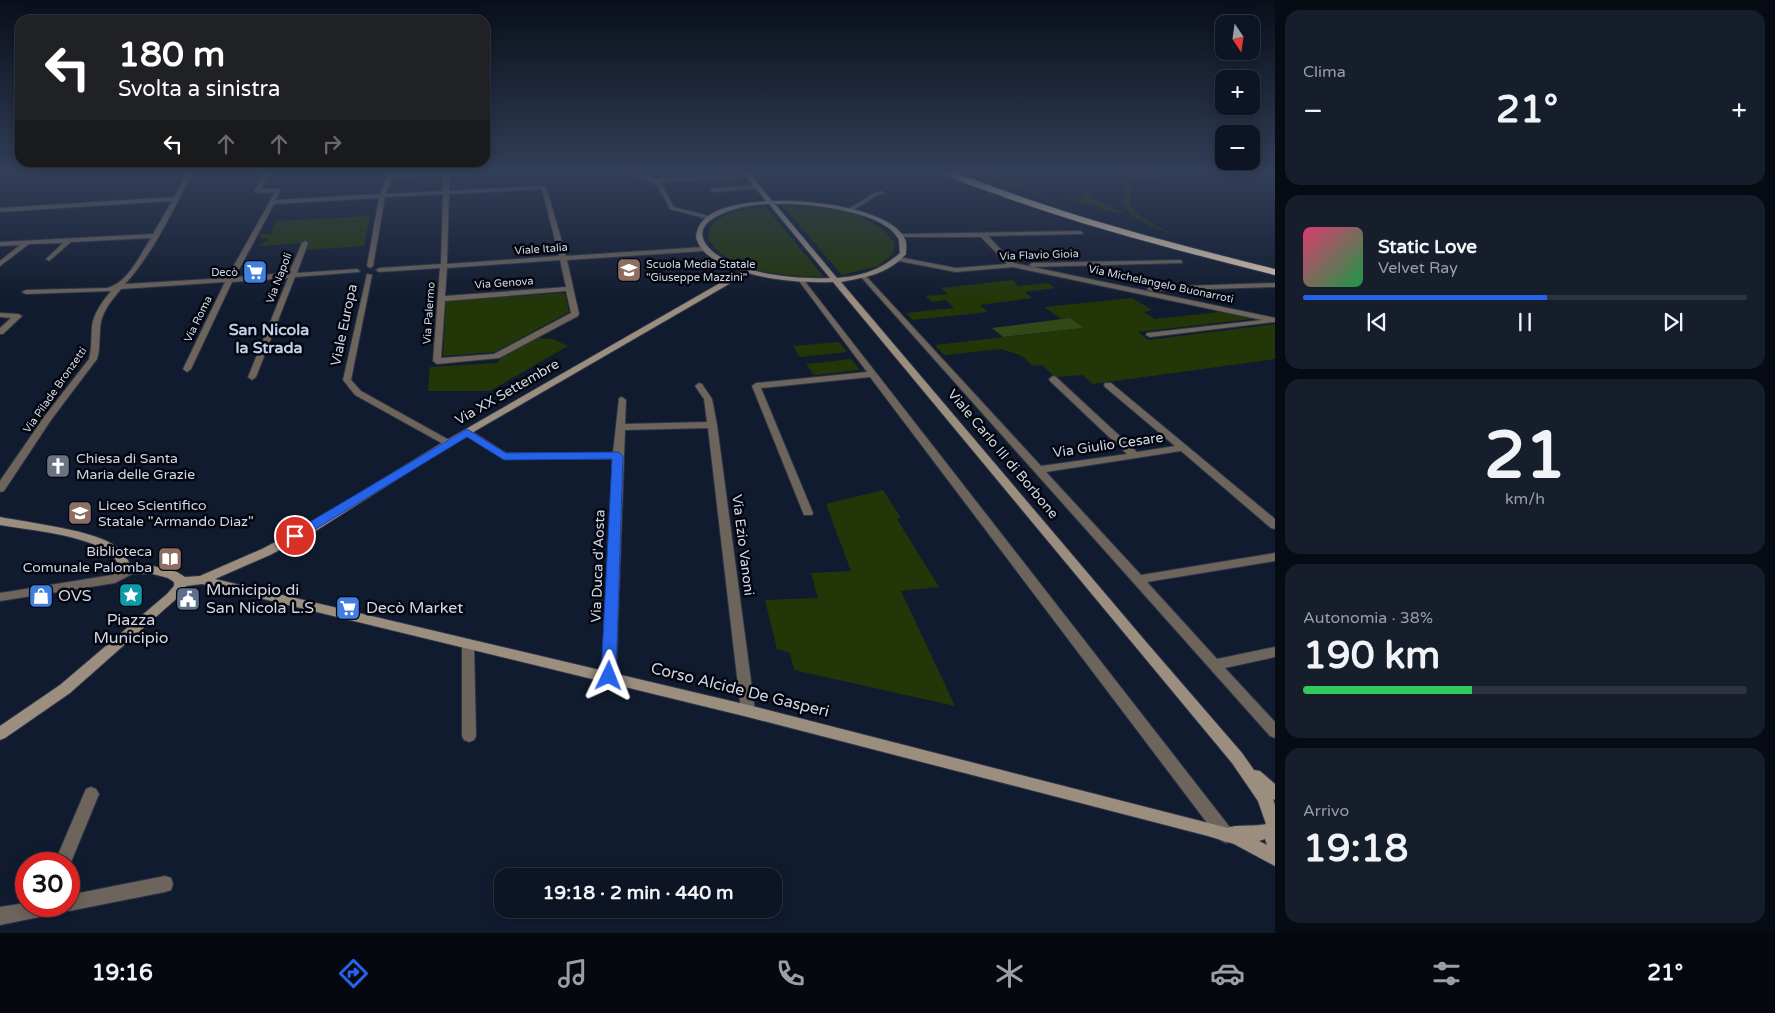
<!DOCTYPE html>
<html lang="it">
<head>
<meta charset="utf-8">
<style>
	body { margin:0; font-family:"Varela Round",sans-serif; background:#161d2b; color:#f1f3f6; height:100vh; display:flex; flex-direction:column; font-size:19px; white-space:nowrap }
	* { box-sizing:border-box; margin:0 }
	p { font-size:16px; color:#9a9ea6 }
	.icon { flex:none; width:28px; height:28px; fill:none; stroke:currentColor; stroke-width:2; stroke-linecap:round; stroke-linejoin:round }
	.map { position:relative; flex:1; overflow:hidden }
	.details { display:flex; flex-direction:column; gap:10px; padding:10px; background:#070b13; width:500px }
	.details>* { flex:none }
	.hud { position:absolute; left:15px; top:15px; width:475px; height:152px; border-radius:15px; box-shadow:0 2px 12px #0003,0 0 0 1px #2d3341; background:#202124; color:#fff; overflow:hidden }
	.needle { width:32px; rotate:167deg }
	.fabs { position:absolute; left:1215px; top:15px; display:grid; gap:10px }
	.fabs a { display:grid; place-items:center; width:45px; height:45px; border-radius:10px; background:#0d1423; box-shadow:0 2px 12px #0003,0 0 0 1px #2d3341; font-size:25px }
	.speed { position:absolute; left:15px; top:852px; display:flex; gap:10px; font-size:25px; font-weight:700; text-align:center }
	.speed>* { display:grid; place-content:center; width:65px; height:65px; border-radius:50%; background:#0d1423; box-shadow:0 2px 12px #0003,0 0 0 1px #2d3341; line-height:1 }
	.speed .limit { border:8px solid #d22; background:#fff; color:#111 }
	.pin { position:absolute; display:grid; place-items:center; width:42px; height:42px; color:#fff; margin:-21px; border:2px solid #fff; border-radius:50%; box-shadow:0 1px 5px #0007 }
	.me { position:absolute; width:55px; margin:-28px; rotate:2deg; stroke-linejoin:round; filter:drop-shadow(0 0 4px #0008) }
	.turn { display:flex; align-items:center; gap:18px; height:105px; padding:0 20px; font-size:22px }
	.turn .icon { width:65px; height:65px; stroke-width:2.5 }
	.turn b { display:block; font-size:35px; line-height:42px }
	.lanes { display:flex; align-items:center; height:48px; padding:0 20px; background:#0003; justify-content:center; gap:25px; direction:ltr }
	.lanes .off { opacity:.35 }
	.big { font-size:38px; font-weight:700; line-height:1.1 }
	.details .card { flex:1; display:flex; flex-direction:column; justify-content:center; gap:8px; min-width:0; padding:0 18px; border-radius:15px; background:#161d2b }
	.details .dial { align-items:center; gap:0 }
	.dial b { font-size:65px; line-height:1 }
	.song { display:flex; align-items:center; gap:15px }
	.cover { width:60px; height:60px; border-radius:8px; background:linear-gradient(135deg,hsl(340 70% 55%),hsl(140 70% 35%)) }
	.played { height:5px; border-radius:2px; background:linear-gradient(90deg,#2563eb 55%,#2d3341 55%) }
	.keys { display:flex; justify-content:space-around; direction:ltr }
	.heat { display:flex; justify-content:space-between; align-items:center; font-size:28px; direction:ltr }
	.charge { height:8px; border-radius:4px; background:linear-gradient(90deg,#34c759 38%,#2d3341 0) }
	.trip { position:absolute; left:494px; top:868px; width:288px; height:50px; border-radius:15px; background:#0d1423; box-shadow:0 2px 12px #0003,0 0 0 1px #2d3341; font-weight:700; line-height:50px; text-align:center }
	.dock { display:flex; height:80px; justify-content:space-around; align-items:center; background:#05080e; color:#9a9ea6 }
	.dock .icon { width:35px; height:35px }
	.dock .selected { color:#2563eb }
	.dock b { font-size:22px; color:#f1f3f6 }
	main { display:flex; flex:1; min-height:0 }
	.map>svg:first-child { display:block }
	.green { fill:#233608 }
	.forest { fill:#334818 }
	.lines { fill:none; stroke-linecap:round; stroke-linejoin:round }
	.street-casing { stroke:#2c3548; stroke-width:2 }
	.secondary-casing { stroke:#2c3548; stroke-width:2 }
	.highway-casing { stroke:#2c3548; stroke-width:2 }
	.street { fill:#6d645b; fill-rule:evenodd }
	.secondary { fill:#9c8e7f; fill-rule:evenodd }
	.highway { fill:#e2cdb4; fill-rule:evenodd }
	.route { fill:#2563eb; stroke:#184099 }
	.labels { text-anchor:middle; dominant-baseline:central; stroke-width:5; stroke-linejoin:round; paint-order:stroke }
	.far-street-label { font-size:11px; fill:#d0d7e5; stroke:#03060e }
	.far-poi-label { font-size:11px; fill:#d0d7e5; stroke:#03060e; text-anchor:start }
	.street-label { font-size:14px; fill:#d0d7e5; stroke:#03060e }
	.poi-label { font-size:14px; fill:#d0d7e5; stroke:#03060e; text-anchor:start }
	.far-district-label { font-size:16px; font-weight:bold; fill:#c1d0eb; stroke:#03060e }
	.near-poi-label { font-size:16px; fill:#d0d7e5; stroke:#03060e; text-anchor:start }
	.near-street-label { font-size:16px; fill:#d0d7e5; stroke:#03060e }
</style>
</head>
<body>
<main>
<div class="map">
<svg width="1275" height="933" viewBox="0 0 1275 933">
	<rect width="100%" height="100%" fill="#111b2f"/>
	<g class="green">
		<path d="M970,172c26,0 61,21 88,30z"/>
		<path d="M1124,172h29l6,4 -27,6c-1,6 -3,15 -2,20 3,16 35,28 48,34 -16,-5 -51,-17 -56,-34l5,-25z"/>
		<path d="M1089,188l1,8 35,18 -16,-3 -42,-14h16z"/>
		<path d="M782,205c37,0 91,4 113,39l-3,11 -14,11 -36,9z"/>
		<path d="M765,206l59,71c-39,-2 -94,-2 -116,-39 1,-4 1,-9 3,-12 12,-15 37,-17 54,-20z"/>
		<path d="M370,216l-6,30 -59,4 2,-7 -47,3 8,-7 -8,-1 1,-4h10l5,-13z"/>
		<path d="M1013,280l5,6 30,-3 7,5 -30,4 7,6 -52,7 8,7 -76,8 -6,-7 48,-5 -8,-8 -14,2 -6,-6 22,-2 -7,-6z"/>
		<path d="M562,293l3,1 4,18 -74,40 -52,4 3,-55z"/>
		<path d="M1132,298l20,12 -9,2 12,7 73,-8 32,7 -122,14 10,8 127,-16v35l-182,25 -11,-9 -27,2 -13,-12 -9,1 -11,-10 -20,-7 -58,6 -9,-10 147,-17 -12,-10 -9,1 -17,-12z"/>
		<path d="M535,338l18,1 15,7 -78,45h-62l2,-24 67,-4 4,-6z"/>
		<path d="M839,342l8,10 -47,5 -7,-11z"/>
		<path d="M851,359l9,11 -46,5 -8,-11z"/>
		<path d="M883,490l18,28 -4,1 42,68 -38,4 54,115 -161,-36 -4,-17 -13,-4 -12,-49 53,-2 -7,-25 40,-2 -25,-67z"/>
	</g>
	<path class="forest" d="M1070,318l13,10 -80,9 -11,-9z"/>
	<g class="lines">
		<defs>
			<g id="street">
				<path d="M188,172h5c-20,38 -39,80 -68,112l102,-6 48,-86 -18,1 -3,-2 11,-19h5l-9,17h20l-5,11 104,-6 6,-16 -1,-1 7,-5 2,1v2l102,-3 -2,2 -45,2v15l97,-5 20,70 138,-9 3,2 -3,2 -137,9 12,54 -1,2 -79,42 -62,6 -4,-3 7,-93 -61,4 -3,-2 3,-2 62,-4 2,-70 -58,3 -12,69 -3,2 -3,-2 12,-68 -105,6 -39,73 54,-4 13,-30 3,-2 3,2 -11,30 60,-4 3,2 -1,1 -64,5 -39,100 -4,3 -4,-3 40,-99 -56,4 -41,87 -4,3 -4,-3 42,-87 -104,7c-11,13 -21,25 -21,42 -1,10 0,19 -3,28l-46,61 -47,71 -4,1v-11l44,-64 45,-58c3,-11 2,-22 3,-33 2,-14 11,-25 19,-35l-85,3 -4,-2 4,-2 81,-2c21,-5 33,-33 44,-50l-80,4 -22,19 -3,-2 1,-1 16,-15 -34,1 -29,22v-5l20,-16 -20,1v-4l153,-8 19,-33 -172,11v-4l174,-11zM443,176v15l-57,3 6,-16zM542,189l17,67 -112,8 2,-70zM560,260l6,27 -121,9 2,-28zM566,291l5,22 -77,41 -53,4 4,-57z"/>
				<path d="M625,172h6l24,7 82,-5 3,2 -3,2 -77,4 14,25 39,10 1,1 -3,2 -41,-11 -13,-24z"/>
				<path d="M758,185l2,1v2l-47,4 -3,-2 3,-2z"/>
				<path d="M882,191l3,2 -1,1 -6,1 -26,16 -5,-1 27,-17z"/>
				<path d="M1080,231l3,2 -1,1 -94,2 26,27 261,55v4l-125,15 -4,-2 1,-2 115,-13 -249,-53 -57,5 -57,-11 -3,-2 3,-2 57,11 51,-4 -26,-27h-82v-2l2,-1z"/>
				<path d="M1180,260l2,1v2l-150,4 -3,-2 3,-2z"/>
				<path d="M367,274l5,1 -21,105 10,11 90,50 2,2 -2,2h-6l-90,-50 -12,-15z"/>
				<path d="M863,274l2,1 176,191 86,-12 -77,-73 -1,-2 4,-3 3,1 81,75 38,-6 -70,-59 -1,-2 1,-2h6l164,136v10l-4,-1 -90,-77 -135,21 95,103 134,-22v8l-128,21 70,77 58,-12v10l-50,11 50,54v16l-5,-2 -409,-459 -2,-1z"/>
				<path d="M801,278l2,1 429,551 2,5 -2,5 -6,3 -6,-3 -350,-463 -109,11 52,125 -1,2h-8l-52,-129 4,-3 111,-11 -68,-91v-2z"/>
				<path d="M1275,283v4l-124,4 -4,-2 4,-2z"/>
				<path d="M0,313l18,1 4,2 -19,18h-3v-6l11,-10 -11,-1z"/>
				<path d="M699,383l3,1 10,15 5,26 38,286 -2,4 -5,2 -5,-2 -2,-4 -33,-283 -83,2 -9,246 -2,4 -5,1 -5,-1 -2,-4 11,-217h-109l-42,-27 2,-2h6l36,23h107l6,-55 3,-1 4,3 -1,24 82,-2 -3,-23 -9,-13z"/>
				<path d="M128,567l4,1 2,3 -2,3 -17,9 -115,18v-8l112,-18z"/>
				<path d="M468,639l5,2 1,3 2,92 -2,4 -5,2 -5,-2 -2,-4v-92l1,-3z"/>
				<path d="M91,787l5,2 3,5 -30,73v-3h-15l32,-75z"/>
				<path d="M165,876l6,2 2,6 -2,6 -6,2 -96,19 -6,-2 -1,-2 -2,5 -6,2 -54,11v-18l26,-4v3h43v-11z"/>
			</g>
			<path id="secondary" d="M743,172h5l24,29c31,-2 118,6 133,38 2,4 1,10 1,15 -18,20 -39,23 -65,28l306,361 95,110 12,17 6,1 15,13v16l-2,-1 2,6v61l-41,-22 -26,-8 -460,-119 -546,-133 -16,2 -11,14 -105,93 -65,45 -5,2v-14l60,-41 107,-91 7,-8v-4l-6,-4 -15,-4h-29c-5,-8 -8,-17 -16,-22 -24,-17 -78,-22 -108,-27v-8c30,6 95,13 117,30 7,5 10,12 14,19h22l24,6 8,5 15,-1 62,-27 44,-23 139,-85 296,-170c-17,-6 -40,-14 -45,-34 2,-30 47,-34 70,-36zM769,204l61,74c-33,1 -68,-2 -98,-15 -28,-12 -46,-35 -8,-50 14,-6 30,-8 45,-9zM775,204c30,-1 107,6 123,34 2,4 1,11 2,15 -19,17 -38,23 -63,25zM748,273c27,8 57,10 85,9l399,481 26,38 8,23c-12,3 -31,0 -38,4l-480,-123 -533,-126 55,-24 44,-23 137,-87zM1265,839l2,6 -8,-4z"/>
			<path id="highway" d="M945,172h10c104,42 212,70 320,97v6c-91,-23 -182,-46 -271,-78 -15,-6 -48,-15 -59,-25z"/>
		</defs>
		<use href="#street" class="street-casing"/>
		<use href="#secondary" class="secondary-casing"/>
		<use href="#highway" class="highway-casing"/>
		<use href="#street" class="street"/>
		<use href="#secondary" class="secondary"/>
		<use href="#highway" class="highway"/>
	</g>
	<linearGradient id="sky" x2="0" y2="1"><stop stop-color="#090f1a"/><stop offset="0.57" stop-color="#323f58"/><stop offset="1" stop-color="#323f58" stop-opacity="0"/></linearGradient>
	<rect width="1275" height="302" fill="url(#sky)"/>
	<path class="route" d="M467,429l39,24 112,-1 5,4 -7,220 -2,5 -5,2 -6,-2 -2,-5 11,-217 -108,1 -37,-23 -168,102h-8l-2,-3 2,-3z"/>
	<defs>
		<symbol id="school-square" viewBox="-11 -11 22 22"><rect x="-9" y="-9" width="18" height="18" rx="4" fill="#8d6e63" stroke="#03060e"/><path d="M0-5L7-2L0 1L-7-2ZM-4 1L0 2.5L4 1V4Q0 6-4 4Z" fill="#fff"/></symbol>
		<symbol id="supermarket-square" viewBox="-11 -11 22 22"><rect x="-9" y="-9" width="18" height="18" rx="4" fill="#3f7fe0" stroke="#03060e"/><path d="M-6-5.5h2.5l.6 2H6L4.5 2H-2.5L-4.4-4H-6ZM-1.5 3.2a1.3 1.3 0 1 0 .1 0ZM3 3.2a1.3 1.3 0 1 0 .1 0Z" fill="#fff"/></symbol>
		<symbol id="church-square" viewBox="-11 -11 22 22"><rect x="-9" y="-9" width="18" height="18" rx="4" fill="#6b7280" stroke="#03060e"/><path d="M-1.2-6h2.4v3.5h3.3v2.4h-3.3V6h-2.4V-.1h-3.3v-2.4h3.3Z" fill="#fff"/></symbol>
		<symbol id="library-square" viewBox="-11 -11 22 22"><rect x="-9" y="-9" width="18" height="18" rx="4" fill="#8d6e63" stroke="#03060e"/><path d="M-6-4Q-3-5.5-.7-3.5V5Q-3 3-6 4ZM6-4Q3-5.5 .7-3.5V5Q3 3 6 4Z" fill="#fff"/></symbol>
		<symbol id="sight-square" viewBox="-11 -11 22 22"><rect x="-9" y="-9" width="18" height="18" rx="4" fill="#0f9aa8" stroke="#03060e"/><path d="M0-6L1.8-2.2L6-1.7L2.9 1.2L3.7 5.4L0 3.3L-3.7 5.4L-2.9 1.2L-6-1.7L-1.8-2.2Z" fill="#fff"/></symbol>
		<symbol id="shop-square" viewBox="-11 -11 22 22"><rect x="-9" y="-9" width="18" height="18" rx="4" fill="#3f7fe0" stroke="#03060e"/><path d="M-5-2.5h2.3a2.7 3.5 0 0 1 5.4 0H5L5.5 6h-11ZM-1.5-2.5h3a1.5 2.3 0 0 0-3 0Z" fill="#fff"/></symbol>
		<symbol id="civic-square" viewBox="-11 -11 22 22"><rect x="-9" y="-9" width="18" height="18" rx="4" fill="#5c6f8a" stroke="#03060e"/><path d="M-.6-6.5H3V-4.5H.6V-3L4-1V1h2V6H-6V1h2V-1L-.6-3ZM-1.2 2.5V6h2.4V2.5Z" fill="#fff"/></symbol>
	</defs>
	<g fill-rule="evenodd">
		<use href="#school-square" x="615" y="256" width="28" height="28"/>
		<use href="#supermarket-square" x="241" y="258" width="28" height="28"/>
		<use href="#church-square" x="44" y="452" width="28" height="28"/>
		<use href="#school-square" x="66" y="499" width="28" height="28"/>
		<use href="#library-square" x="156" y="545" width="28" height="28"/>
		<use href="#sight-square" x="117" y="581" width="28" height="28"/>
		<use href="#shop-square" x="27" y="582" width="28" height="28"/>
		<use href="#civic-square" x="174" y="585" width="28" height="28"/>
		<use href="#supermarket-square" x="334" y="594" width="28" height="28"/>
	</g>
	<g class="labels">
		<g class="far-street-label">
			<text transform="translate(541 249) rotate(-4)">Viale Italia</text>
			<text transform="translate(1039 255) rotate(-2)">Via Flavio Gioia</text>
			<text transform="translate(279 278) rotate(-69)">Via Napoli</text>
			<text transform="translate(504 283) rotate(-4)">Via Genova</text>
			<text transform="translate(1161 284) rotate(12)">Via Michelangelo Buonarroti</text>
			<text transform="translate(429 313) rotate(-86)">Via Palermo</text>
			<text transform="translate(198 319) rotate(-64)">Via Roma</text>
			<text transform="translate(55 390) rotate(-55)">Via Pilade Bronzetti</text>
		</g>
		<g class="far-poi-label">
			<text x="646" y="264">Scuola Media Statale<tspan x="646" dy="13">"Giuseppe Mazzini"</tspan></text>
			<text x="238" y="272" text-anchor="end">Decò</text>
		</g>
		<g class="street-label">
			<text transform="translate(344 325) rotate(-78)">Viale Europa</text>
			<text transform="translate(507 392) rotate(-30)">Via XX Settembre</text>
			<text transform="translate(1108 445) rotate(-8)">Via Giulio Cesare</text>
			<text transform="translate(1003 454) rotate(50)">Viale Carlo III di Borbone</text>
			<text transform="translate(743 545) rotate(83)">Via Ezio Vanoni</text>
			<text transform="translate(598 566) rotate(-88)">Via Duca d'Aosta</text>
		</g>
		<g class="poi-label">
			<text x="76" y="458">Chiesa di Santa<tspan x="76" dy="16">Maria delle Grazie</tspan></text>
			<text x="98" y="505">Liceo Scientifico<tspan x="98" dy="16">Statale "Armando Diaz"</tspan></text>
			<text x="152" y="551" text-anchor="end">Biblioteca<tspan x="152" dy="16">Comunale Palomba</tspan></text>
		</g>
		<g class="far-district-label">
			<text x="269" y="330">San Nicola<tspan x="269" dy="18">la Strada</tspan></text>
		</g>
		<g class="near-poi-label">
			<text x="206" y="590">Municipio di<tspan x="206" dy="18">San Nicola L.S</tspan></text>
			<text x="58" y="596">OVS</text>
			<text x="366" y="608">Decò Market</text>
			<text x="131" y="620" text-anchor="middle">Piazza<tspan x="131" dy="18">Municipio</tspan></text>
		</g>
		<g class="near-street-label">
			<text transform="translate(740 690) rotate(14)">Corso Alcide De Gasperi</text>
		</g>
	</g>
</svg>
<div class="fabs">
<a><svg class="needle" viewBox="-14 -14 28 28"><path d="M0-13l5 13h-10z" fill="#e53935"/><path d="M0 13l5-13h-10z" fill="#9a9ea6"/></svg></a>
<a>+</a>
<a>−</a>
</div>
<div class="speed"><div class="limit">30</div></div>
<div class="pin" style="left:295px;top:536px;background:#d93025"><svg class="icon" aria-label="arrive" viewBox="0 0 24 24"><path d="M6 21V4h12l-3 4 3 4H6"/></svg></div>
<svg class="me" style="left:609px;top:676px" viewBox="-20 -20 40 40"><path d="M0-17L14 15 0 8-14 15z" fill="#2563eb" stroke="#fff" stroke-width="4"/></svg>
<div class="trip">19:18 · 2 min · 440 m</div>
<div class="hud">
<div class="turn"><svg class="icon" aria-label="left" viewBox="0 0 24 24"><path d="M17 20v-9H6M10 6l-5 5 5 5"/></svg><div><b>180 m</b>Svolta a sinistra</div></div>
<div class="lanes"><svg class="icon" aria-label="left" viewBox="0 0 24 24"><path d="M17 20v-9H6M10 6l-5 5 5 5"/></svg><svg class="icon off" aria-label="ahead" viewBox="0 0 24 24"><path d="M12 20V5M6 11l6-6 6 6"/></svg><svg class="icon off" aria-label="ahead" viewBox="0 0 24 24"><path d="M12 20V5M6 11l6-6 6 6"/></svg><svg class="icon off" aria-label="right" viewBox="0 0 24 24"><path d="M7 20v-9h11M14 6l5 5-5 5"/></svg></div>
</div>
</div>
<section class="details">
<div class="card"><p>Clima</p>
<div class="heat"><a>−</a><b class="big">21°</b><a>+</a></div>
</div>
<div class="card">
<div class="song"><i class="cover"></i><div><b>Static Love</b><p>Velvet Ray</p></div></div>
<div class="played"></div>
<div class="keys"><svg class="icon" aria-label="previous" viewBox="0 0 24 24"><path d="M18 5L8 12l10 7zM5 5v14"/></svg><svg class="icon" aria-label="pause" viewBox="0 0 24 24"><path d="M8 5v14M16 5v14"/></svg><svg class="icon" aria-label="next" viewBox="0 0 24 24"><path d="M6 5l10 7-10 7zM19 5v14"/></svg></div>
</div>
<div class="card dial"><b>21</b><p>km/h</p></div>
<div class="card"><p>Autonomia · 38%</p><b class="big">190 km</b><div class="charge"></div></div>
<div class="card"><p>Arrivo</p><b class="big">19:18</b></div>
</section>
</main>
<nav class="dock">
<b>19:16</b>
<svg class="icon selected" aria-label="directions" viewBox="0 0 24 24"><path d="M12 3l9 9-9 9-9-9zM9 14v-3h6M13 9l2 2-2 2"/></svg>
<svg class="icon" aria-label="music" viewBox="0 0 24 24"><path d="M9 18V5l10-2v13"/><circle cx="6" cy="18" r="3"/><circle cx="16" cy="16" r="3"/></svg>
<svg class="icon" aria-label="phone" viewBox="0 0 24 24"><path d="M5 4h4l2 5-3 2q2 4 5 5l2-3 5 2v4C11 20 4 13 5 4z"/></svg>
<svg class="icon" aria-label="climate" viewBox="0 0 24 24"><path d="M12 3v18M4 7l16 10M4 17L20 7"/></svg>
<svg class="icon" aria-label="car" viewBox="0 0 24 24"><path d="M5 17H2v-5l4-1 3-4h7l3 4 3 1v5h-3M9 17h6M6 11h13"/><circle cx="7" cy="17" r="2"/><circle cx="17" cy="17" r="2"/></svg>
<svg class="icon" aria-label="filters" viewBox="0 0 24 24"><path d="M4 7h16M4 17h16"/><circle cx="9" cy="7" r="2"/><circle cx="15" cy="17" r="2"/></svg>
<b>21°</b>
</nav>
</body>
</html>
